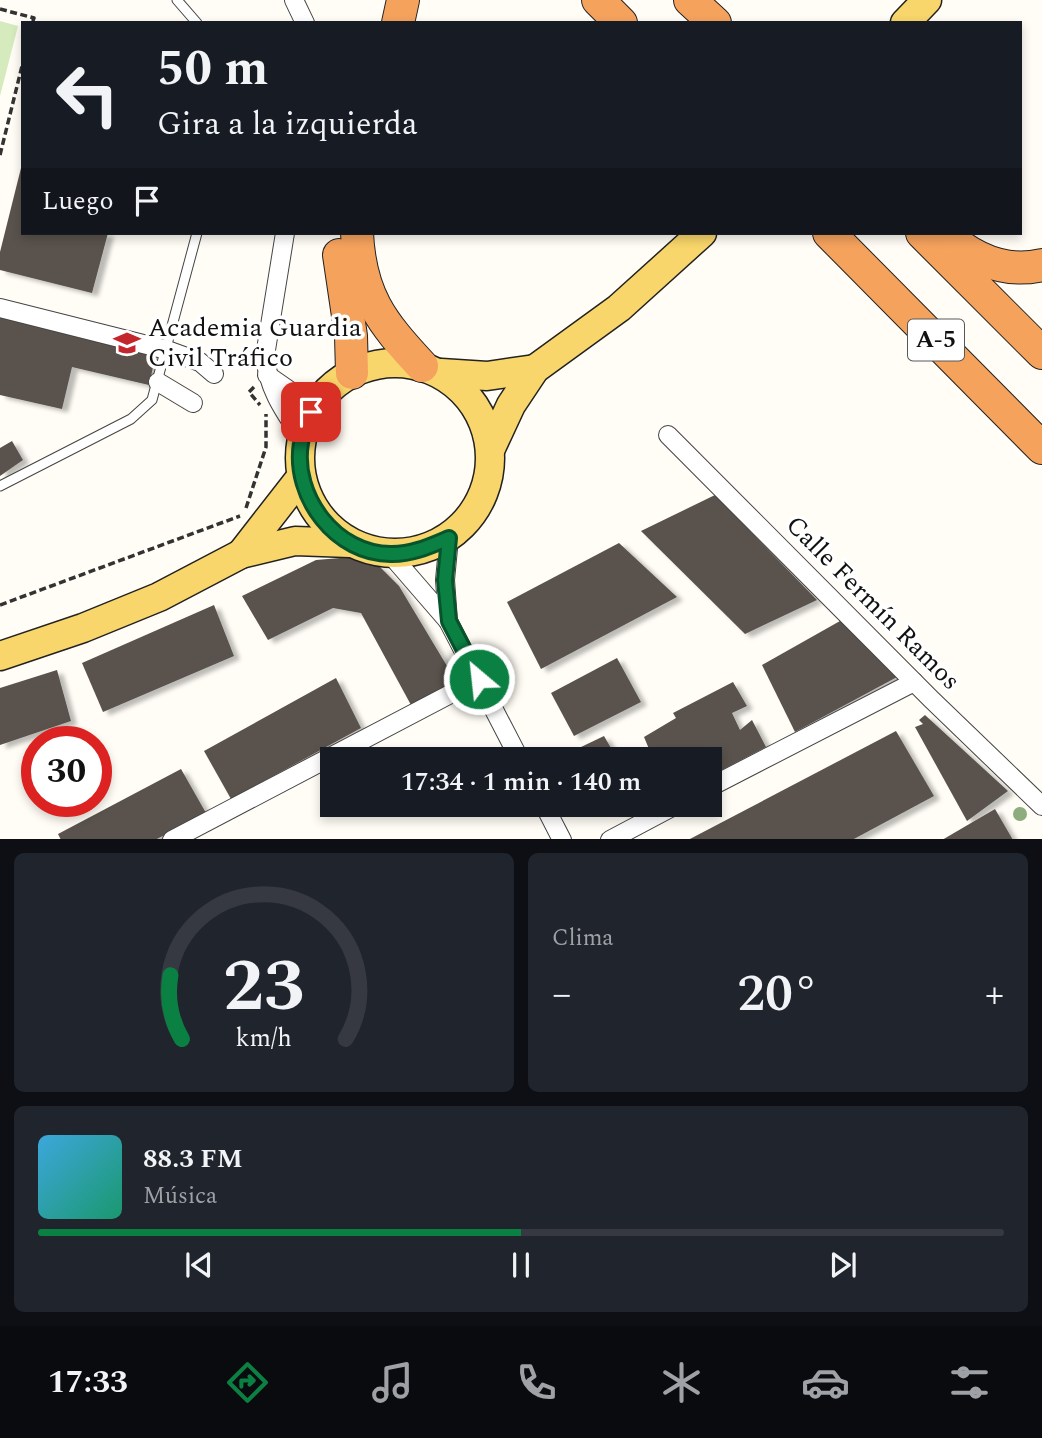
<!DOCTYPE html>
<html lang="es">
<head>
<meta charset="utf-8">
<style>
	body { margin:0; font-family:Spectral,serif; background:#20242c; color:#f1f3f6; height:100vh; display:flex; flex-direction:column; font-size:26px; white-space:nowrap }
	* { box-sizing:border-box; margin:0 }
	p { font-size:23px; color:#9ea1a6 }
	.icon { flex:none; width:38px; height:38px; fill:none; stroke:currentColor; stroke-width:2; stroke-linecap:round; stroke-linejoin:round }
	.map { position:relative; height:839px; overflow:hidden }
	.drawer { display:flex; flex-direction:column; gap:14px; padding:14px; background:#0d0f14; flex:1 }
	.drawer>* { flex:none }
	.hud { position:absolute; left:21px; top:21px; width:1001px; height:214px; border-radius:0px; box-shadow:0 4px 10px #0003; background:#171b24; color:#f1f3f6; overflow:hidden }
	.speed { position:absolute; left:21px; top:726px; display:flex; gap:14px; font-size:35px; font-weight:700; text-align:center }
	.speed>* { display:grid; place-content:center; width:91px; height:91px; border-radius:50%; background:#171b24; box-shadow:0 4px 10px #0003; line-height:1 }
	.speed .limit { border:10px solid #d22; background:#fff; color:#111 }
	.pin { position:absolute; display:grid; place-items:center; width:60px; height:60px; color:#fff; margin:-30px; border-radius:14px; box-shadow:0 4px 10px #0006 }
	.me { position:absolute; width:77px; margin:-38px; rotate:332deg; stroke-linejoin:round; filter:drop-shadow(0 0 5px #0008) }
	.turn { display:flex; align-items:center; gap:24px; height:147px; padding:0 21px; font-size:32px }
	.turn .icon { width:91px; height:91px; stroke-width:2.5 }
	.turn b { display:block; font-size:49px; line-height:60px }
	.then { display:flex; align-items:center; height:66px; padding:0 21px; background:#0003; gap:14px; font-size:26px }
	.big { font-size:52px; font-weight:600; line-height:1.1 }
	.drawer .widget { flex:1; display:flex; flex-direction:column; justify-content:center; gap:10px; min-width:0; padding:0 24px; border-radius:10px; background:#20242c }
	.drawer .dial { align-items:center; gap:0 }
	.dial svg { height:182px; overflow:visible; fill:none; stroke:#363941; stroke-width:7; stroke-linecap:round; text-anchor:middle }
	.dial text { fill:#f1f3f6; stroke:none }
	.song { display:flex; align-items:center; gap:21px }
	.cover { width:84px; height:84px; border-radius:10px; background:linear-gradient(135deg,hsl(200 70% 55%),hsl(160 70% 35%)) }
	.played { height:7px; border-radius:4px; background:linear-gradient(90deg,#0b8043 50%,#363941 50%) }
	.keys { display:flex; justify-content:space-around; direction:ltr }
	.heat { display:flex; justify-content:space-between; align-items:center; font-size:38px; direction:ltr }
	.drawer .tiles { flex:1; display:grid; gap:14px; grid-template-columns:1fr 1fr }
	.widget:last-child { grid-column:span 2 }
	.trip { position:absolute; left:320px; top:747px; width:402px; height:70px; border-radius:0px; background:#171b24; box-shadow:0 4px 10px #0003; font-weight:600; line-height:70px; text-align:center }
	.tab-bar { display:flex; height:112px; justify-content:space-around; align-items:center; background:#090b0e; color:#9ea1a6 }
	.tab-bar .icon { width:49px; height:49px }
	.tab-bar .selected { color:#0b8043 }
	.tab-bar b { font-size:32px; color:#f1f3f6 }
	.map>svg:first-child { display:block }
	.green { fill:#d5ebbd }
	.building { fill:#5a524d; filter:url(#shadow) }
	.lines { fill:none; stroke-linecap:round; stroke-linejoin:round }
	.lane-casing { stroke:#444; stroke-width:11 }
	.street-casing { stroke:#444; stroke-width:20 }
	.primary-casing { stroke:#222; stroke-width:31 }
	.highway-casing { stroke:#222; stroke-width:34 }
	.path { stroke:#333; stroke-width:3.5; stroke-dasharray:7 3.5; stroke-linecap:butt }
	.lane { stroke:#fff; stroke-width:9 }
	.street { stroke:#fff; stroke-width:18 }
	.primary { stroke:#f9d66b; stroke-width:28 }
	.highway { stroke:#f5a25d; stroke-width:32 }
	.tree { fill:#8dad7f }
	.route-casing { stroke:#07532c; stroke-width:18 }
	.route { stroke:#0b8043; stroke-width:12 }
	.labels { text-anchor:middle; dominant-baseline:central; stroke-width:7; stroke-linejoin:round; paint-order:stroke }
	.shield { fill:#fff; stroke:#585858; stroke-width:2 }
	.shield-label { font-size:24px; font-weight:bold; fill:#111 }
	.poi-label { font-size:26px; fill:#111; stroke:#fff; text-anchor:start }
	.street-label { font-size:26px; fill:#111; stroke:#fff }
</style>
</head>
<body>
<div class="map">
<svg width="1042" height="840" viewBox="0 0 1042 840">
	<defs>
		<filter id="shadow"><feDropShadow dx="6" dy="3.5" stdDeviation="2" flood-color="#0004"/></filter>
	</defs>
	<rect width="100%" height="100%" fill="#fffdf5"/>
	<path class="green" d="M0,21l18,5 -18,70z"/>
	<g class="building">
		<path d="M22,164l1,69h85l-16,60 -92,-23v-18z"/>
		<path d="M0,317l156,37 -7,31 -77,-18 -10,42 -62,-14z"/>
		<path d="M12,441l11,19 -23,16v-28z"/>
		<path d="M715,495l102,105 -72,34 -104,-103z"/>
		<path d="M619,543l58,54 -136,72 -34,-67z"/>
		<path d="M352,557l27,9 20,20 57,95 -45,24 -50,-92 -28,-5 -65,32 -26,-44 74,-36z"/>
		<path d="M214,605l20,51 -131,56 -21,-49z"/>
		<path d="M840,621l57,56 -102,55 -33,-67z"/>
		<path d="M617,658l24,44 -67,34 -23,-43z"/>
		<path d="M57,670l14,51 -71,24v-57z"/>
		<path d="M336,678l25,50 -130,71 -27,-48z"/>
		<path d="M733,682l14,24 -15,7 8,17 12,-10 14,27 -56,29v-16h-41l-4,-10 -13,6 -8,-19 32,-19 -3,-5z"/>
		<path d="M925,715l83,76 -41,30 -52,-94 8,-3 -4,-4z"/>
		<path d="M896,731l38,65 -82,44h-164z"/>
		<path d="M604,736l14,24h-30l-7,-13z"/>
		<path d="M181,769l25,44 -51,27h-94l-3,-6z"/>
		<path d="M995,809l18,31h-71z"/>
	</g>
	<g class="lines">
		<defs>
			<g id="lane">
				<path d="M177,0l20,23"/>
				<path d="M0,486l131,-67 21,-19 45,-167"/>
			</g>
			<g id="street">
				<path d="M294,0l11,23"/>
				<path d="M285,233l-20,123c3,33 19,55 37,82"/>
				<path d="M0,308l167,42 33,12 14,12"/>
				<path d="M267,375l23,16 30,10"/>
				<path d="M158,382l35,21"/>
				<path d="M668,435l263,264 111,107"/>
				<path d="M390,554l58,67 72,139"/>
				<path d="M448,621l-3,-41 4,-42"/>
				<path d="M710,787l204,-105"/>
				<path d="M544,805l18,35"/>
				<path d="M172,840l307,-161"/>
				<path d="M610,840l66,-35"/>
			</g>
			<g id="primary">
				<path d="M905,23l22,-23"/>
				<circle cx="395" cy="458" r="95"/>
				<path d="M441,373l46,3 48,-7"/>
				<path d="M491,448l20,-43 24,-36 84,-61 83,-75"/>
				<path d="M241,554l60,-77"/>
				<path d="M0,656l83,-28 76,-31 82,-43 54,-13 55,2"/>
			</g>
			<g id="highway">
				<path d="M598,0l23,23"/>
				<path d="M690,0l25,23"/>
				<path d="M398,23l5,-23"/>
				<path d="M357,233c3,62 24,89 65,133"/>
				<path d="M829,233l213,215"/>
				<path d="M922,233l120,120"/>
				<path d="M944,233c27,25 60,41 98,32"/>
				<path d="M339,255l12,81 1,37"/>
			</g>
		</defs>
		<use href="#lane" class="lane-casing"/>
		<use href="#street" class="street-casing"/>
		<use href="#primary" class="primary-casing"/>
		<use href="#highway" class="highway-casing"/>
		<g class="path">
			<path d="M0,9l34,9 -2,5"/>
			<path d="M0,155l23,-93"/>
			<path d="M254,387l-5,5 11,13"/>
			<path d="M246,508l20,-61v-33"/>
			<path d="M0,605l240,-89"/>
		</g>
		<use href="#lane" class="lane"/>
		<use href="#street" class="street"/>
		<use href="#primary" class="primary"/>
		<use href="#highway" class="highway"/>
	</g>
	<circle class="tree" cx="1020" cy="814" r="7"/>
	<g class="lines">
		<defs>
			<path id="route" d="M311,412c-3,10 -9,21 -10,31 -9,53 35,112 91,111 21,0 38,-8 57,-16l-4,42 4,41 30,58"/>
		</defs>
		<use href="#route" class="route-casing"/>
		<use href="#route" class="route"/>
	</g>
	<defs>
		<symbol id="university-bare" viewBox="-9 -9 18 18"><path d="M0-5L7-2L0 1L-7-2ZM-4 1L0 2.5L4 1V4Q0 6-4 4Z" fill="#c4262e" stroke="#fff" stroke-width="2.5" paint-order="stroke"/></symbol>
	</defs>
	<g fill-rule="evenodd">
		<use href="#university-bare" x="108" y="324" width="38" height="38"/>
	</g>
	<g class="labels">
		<rect class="shield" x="908" y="319.5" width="56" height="41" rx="5"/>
		<g class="shield-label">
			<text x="936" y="340">A-5</text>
		</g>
		<g class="poi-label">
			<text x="148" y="328">Academia Guardia<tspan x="148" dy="30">Civil Tráfico</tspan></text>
		</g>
		<g class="street-label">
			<text transform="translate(873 603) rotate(45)">Calle Fermín Ramos</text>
		</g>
	</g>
</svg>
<div class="speed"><div class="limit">30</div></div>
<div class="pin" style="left:311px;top:412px;background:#d93025"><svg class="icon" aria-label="arrive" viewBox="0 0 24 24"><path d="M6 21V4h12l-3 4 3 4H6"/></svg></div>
<svg class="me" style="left:479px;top:679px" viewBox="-20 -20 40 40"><circle r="17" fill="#0b8043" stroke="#fff" stroke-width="3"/><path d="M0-11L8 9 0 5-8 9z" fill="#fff"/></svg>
<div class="trip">17:34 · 1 min · 140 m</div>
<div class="hud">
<div class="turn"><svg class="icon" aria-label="left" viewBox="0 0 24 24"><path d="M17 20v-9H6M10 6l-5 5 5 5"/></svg><div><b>50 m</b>Gira a la izquierda</div></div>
<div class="then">Luego<svg class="icon" aria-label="arrive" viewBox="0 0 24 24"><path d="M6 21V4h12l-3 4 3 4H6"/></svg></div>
</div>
</div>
<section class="drawer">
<div class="tiles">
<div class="widget dial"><svg viewBox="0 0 100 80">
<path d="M14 69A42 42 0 1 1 86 69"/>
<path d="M14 69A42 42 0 0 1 9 41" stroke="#0b8043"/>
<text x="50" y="56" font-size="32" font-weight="700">23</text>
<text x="50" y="72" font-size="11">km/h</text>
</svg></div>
<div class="widget"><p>Clima</p>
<div class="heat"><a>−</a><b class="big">20°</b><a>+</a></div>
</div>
<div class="widget">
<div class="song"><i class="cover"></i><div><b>88.3 FM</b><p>Música</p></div></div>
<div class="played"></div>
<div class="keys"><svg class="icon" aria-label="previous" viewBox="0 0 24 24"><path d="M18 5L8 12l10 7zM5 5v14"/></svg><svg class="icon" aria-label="pause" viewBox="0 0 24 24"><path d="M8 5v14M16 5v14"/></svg><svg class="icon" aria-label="next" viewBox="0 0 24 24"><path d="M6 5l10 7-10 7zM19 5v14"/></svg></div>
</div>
</div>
</section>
<nav class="tab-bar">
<b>17:33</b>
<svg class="icon selected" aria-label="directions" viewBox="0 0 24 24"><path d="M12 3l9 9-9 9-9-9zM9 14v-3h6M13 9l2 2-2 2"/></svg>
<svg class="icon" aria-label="music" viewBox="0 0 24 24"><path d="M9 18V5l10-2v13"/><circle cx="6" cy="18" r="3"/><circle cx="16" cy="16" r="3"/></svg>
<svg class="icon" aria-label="phone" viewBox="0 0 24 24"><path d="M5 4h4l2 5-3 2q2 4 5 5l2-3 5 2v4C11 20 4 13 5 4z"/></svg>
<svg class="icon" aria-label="climate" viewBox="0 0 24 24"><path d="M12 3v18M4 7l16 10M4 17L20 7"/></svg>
<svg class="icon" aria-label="car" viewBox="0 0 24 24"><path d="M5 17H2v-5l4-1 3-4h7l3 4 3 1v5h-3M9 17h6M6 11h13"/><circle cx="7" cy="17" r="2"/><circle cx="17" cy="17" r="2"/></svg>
<svg class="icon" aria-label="filters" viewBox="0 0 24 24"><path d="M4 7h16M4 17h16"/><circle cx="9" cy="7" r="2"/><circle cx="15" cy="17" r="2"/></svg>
</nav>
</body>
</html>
